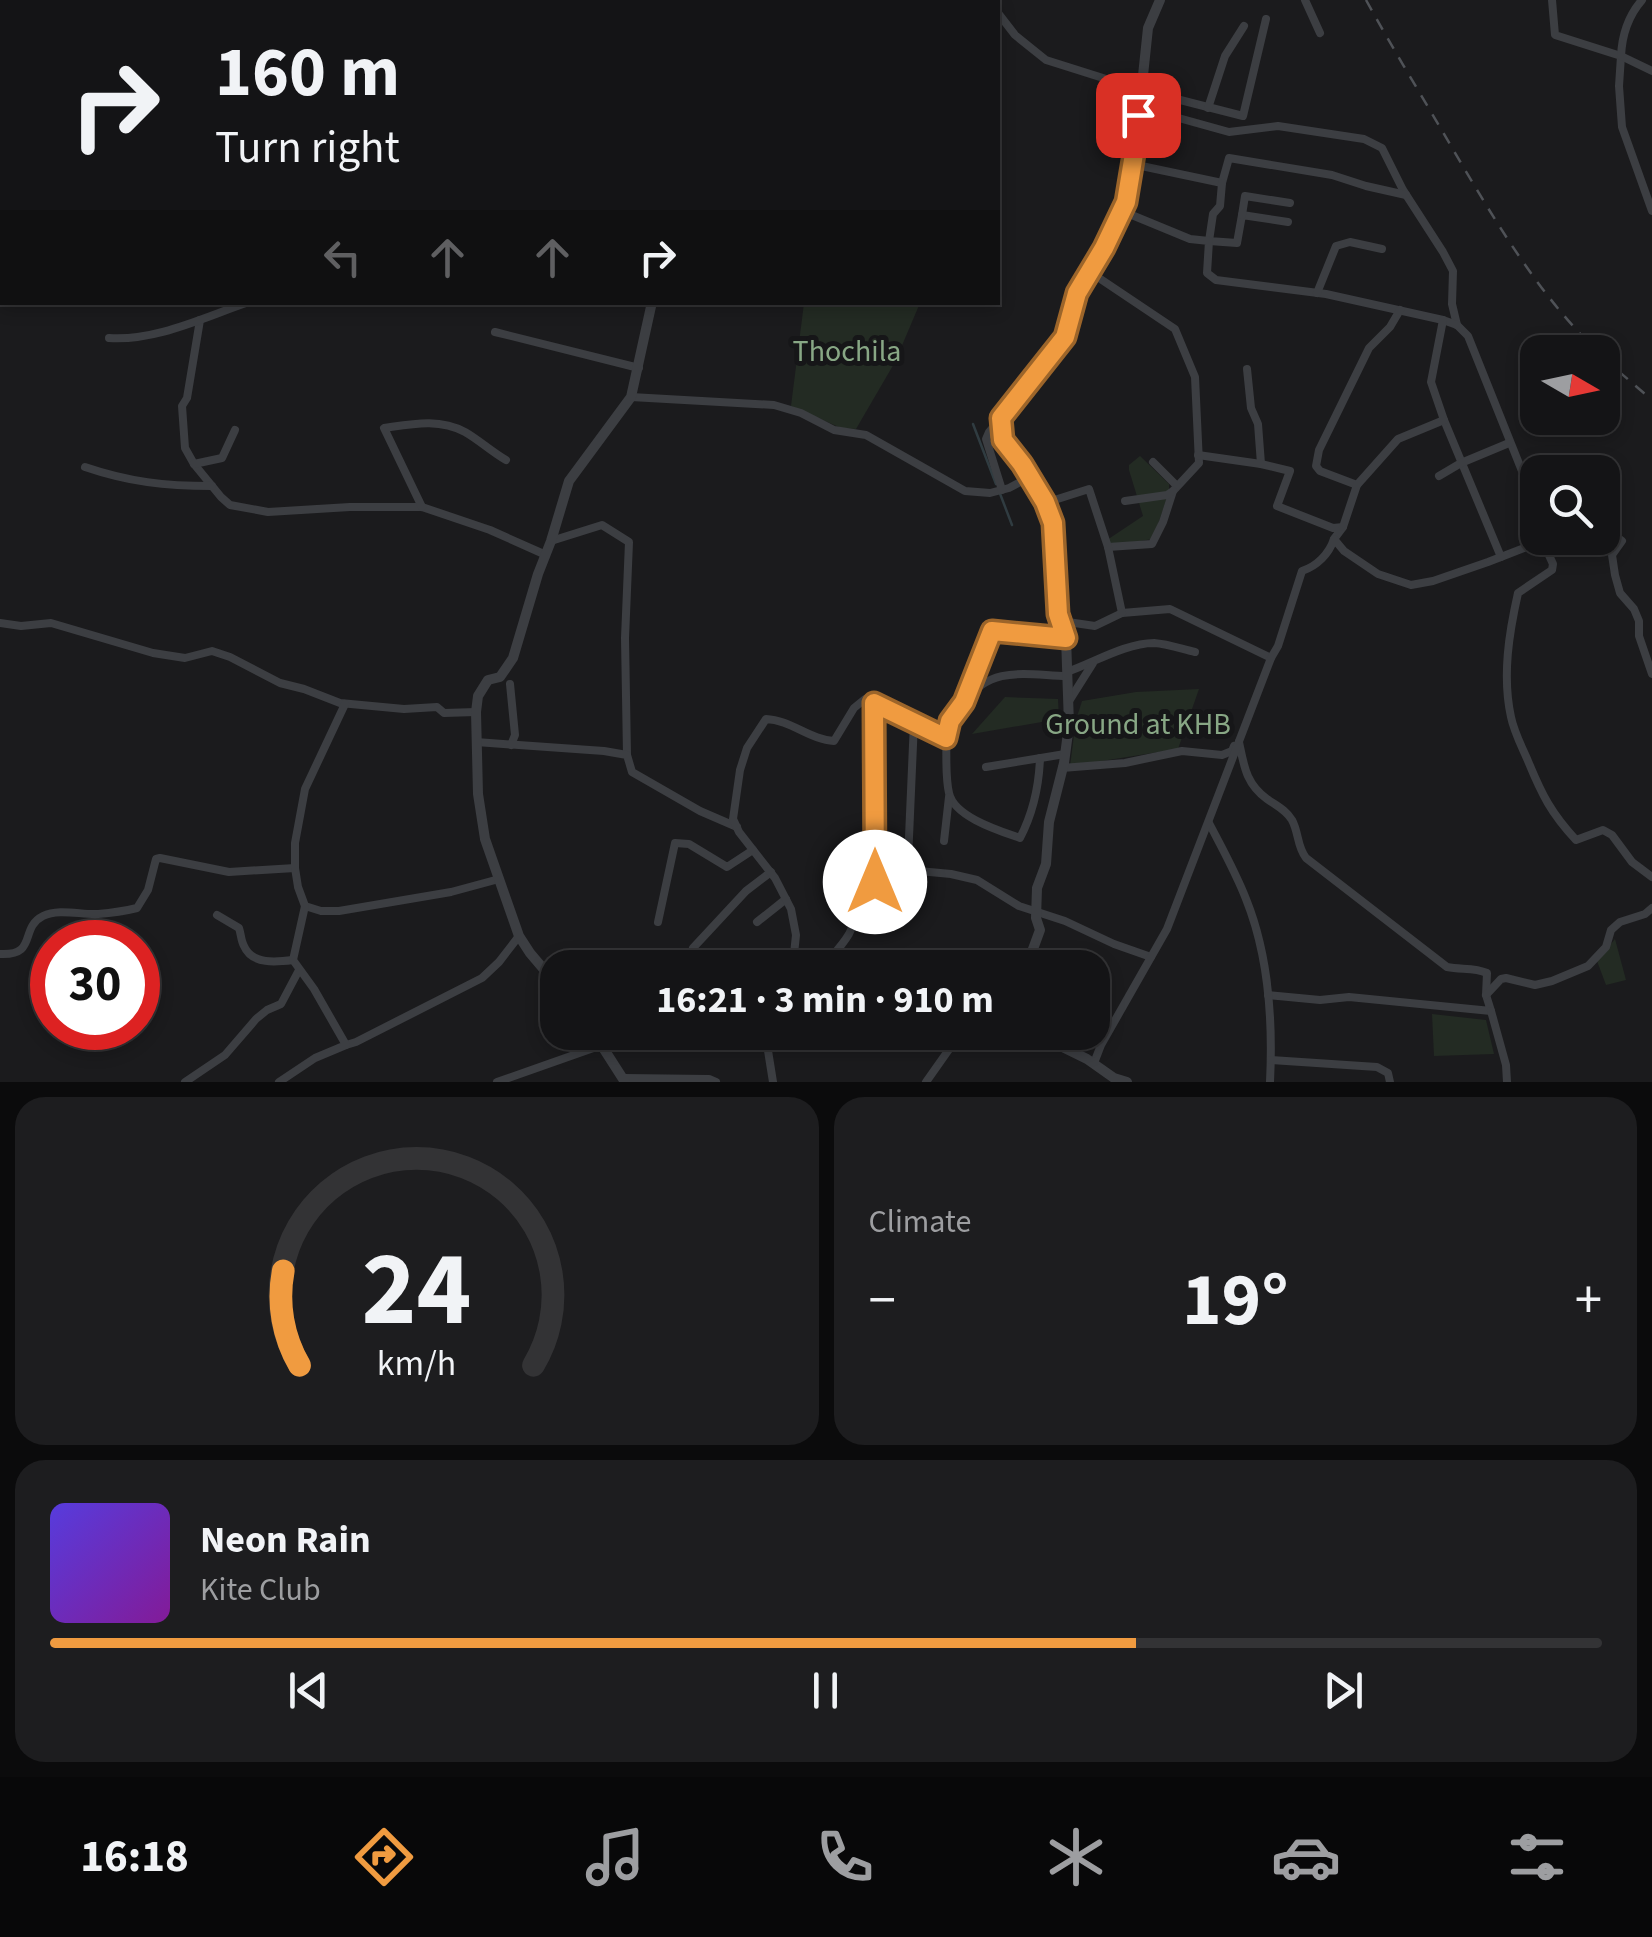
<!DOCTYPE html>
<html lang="en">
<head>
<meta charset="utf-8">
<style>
	body { margin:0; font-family:"Source Sans 3",sans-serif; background:#1d1d1f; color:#f1f3f6; height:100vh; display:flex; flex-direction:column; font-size:38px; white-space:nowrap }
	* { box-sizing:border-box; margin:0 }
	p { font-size:32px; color:#9d9ea1 }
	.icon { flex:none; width:55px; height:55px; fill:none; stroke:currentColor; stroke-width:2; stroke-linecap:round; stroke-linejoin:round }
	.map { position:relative; height:1082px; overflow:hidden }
	.panel { display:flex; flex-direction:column; gap:15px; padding:15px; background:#0b0b0c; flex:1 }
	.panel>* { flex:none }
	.guide { position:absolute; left:0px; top:0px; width:1000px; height:305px; box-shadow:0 5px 15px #0003,0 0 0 2px #333335; background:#141416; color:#f1f3f6; overflow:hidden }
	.needle { width:65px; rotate:99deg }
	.fabs { position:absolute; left:1520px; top:335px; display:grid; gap:20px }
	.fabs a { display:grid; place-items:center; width:100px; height:100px; border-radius:20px; background:#141416; box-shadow:0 5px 15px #0003,0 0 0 2px #333335; font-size:50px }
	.speed { position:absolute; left:30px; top:920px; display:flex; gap:20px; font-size:50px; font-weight:700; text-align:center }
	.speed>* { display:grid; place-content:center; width:130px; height:130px; border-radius:50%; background:#141416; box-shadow:0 5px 15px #0003,0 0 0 2px #333335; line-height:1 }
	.speed .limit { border:15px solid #d22; background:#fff; color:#111 }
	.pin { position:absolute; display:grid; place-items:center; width:85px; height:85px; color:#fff; margin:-42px; border-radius:20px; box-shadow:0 5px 15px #0006 }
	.me { position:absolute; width:110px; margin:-55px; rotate:0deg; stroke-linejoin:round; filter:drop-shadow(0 0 8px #0008) }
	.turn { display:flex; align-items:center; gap:35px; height:210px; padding:0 50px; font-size:45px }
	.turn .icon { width:130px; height:130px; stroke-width:2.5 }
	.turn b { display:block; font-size:70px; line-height:85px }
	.lanes { display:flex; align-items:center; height:95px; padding:0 50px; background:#0003; justify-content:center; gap:50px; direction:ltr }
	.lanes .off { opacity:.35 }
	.big { font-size:75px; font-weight:700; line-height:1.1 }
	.panel .card { flex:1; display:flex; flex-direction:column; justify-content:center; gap:15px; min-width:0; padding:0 35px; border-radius:30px; background:#1d1d1f }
	.panel .dial { align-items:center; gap:0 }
	.dial svg { height:260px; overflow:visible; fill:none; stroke:#333335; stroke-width:7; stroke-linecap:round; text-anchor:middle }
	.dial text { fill:#f1f3f6; stroke:none }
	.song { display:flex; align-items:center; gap:30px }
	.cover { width:120px; height:120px; border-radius:15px; background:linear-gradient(135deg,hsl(250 70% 55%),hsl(290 70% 35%)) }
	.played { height:10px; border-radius:5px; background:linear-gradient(90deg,#f09b40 70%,#333335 70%) }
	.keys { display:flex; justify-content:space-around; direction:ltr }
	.heat { display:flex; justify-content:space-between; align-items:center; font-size:55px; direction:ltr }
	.panel .tiles { flex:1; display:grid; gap:15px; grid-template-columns:1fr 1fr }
	.card:last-child { grid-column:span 2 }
	.trip { position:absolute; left:540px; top:950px; width:570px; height:100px; border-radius:30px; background:#141416; box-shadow:0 5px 15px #0003,0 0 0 2px #333335; font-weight:700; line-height:100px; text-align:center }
	.dock { display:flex; height:160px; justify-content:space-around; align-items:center; background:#080809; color:#9d9ea1 }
	.dock .icon { width:70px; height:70px }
	.dock .on { color:#f09b40 }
	.dock b { font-size:45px; color:#f1f3f6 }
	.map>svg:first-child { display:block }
	.green { fill:#232b23 }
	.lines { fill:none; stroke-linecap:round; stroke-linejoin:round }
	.stream { stroke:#303c41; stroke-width:2.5 }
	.minor { stroke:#3c3e42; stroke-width:8 }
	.tertiary { stroke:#3c3e42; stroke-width:10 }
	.rail { stroke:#4f5257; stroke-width:2.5; stroke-dasharray:12 10; stroke-linecap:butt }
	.route-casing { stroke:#9c652a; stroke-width:25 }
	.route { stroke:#f09b40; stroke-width:18 }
	.labels { text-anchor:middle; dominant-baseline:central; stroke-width:10; stroke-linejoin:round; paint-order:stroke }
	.park-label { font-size:30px; fill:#88a785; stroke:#161618 }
</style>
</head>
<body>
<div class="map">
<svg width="1652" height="1082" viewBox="0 0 1652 1082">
	<rect width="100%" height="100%" fill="#1b1b1d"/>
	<g class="green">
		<path d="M804,303h116l-25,59 -39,67 -15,-1 -50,-22z"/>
		<path d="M1140,456l29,28v8l-16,47 -44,7 -2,-6 36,-24 -14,-46v-5z"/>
		<path d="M1199,689l-21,60 -108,17 6,-46 6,-19 54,-9z"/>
		<path d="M1005,697l53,2 1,20 -87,15z"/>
		<path d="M1615,939l11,41 -20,5 -9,-24z"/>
		<path d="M1432,1014l54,6 8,34 -60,2z"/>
	</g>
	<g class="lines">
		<g class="stream">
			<path d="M973,424l23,60"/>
			<path d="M999,491l13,34"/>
		</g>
		<g class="minor">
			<path d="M171,0v2"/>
			<path d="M257,0l1,2"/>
			<path d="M1305,0l15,33"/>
			<path d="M1552,0l3,35 66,21 -2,30 3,41 30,84"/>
			<path d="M1642,0c-14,16 -20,35 -21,56l31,15"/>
			<path d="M13,2l2,-2"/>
			<path d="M998,13l17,22 31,25 95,30 102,26 23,-97"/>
			<path d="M0,18l2,-3"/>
			<path d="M1139,107l90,25 49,-6 86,13 18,9 21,42 40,62 10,19 -1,33 5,21"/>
			<path d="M1208,108l17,-52 19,-30"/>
			<path d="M1132,164l90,19 7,-25 103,17 34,11 40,9"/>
			<path d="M1222,183l-2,23 -7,8 -4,27 28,2 5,-28 46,7"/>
			<path d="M1122,211l68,28 19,2 -2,32 9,7 110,14 117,26 14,5 11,11 70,175"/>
			<path d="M1242,215l3,-19 45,7"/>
			<path d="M1090,272l85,57 20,48 4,86 -26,28 -10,31 -11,22 -44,3"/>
			<path d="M1317,293l19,-47 14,-4 32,7"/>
			<path d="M200,320l-13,78 -5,8 3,42 9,16 27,33 9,8 38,7 82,-5h72l68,23 56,25"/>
			<path d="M495,332l144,36"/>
			<path d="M109,338c48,3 95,-21 140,-36"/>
			<path d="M1247,369l4,39 7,16 3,40"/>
			<path d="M631,397l143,8 27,8 33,17 32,5 99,56 25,2 19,-5 21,-11"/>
			<path d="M1001,418l-12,14 -3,7 16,51"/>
			<path d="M1444,420l57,137"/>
			<path d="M1198,455l63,9 29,7 -13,35 56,22 10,-1 -9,12"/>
			<path d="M1153,462l24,24"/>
			<path d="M194,464l28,-6 13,-28"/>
			<path d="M85,467c44,15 80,19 127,19"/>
			<path d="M1439,476l22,-13 48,-20"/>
			<path d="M1357,485l-37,-14 -4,-5 3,-16 50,-102 21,-21 10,-17"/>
			<path d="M1125,501l42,-6 6,-4"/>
			<path d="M1045,503l44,-14 19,58 14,66 48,-4 101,49"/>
			<path d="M422,507l-38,-79c28,-4 55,-10 81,4 14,8 27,20 41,28"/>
			<path d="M1602,526l20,15 -10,14 3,20 5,18 14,16 5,12v15l13,38"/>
			<path d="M1343,527l14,-42 41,-46 46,-19 -13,-38 12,-62"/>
			<path d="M551,541l51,-16 27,17 -4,96 2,117"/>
			<path d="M1543,542l10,22 -1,6 -34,23c-9,40 -16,83 -7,124 3,15 11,30 17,44 14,34 23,52 48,79l27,-10 9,5 20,27 20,15"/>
			<path d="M1061,621l34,5 27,-13"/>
			<path d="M0,623l21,3 30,-3 102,30 32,5 27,-7 18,6 50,26 24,6 36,14 64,6 33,-2 7,6 32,-1"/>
			<path d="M1067,672c26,-9 59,-29 87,-29 14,1 28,6 41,9"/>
			<path d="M510,684l5,51 -4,10"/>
			<path d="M968,693l25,-62 73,6"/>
			<path d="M1069,701l24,-38"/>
			<path d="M874,703l1,179"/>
			<path d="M946,738c1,17 -1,38 3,55 5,24 51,38 71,45 13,-25 19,-52 20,-80"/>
			<path d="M476,742l128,9 23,4 5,17 68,39 37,16"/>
			<path d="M1239,742c5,24 7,42 28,57 10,7 19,11 25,21 7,13 5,27 14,38l141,109c14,3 27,0 40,6l-1,22 5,16 -142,-14 -29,3 -52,-5"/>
			<path d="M986,767l79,-13"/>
			<path d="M1062,768l63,-5 57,-12 40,4 10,-4 2,-5"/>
			<path d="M1209,823c13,25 27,50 37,76 23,57 27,122 24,183"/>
			<path d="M944,841l5,-44"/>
			<path d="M908,870l43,4 26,6 42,26 46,15 49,23 37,13"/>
			<path d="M305,906l16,5h18l112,-19 48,-13"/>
			<path d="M217,915l22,13c2,6 2,13 5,18 8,19 33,16 49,14"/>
			<path d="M658,922l17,-79 14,1 38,23 26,-17"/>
			<path d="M757,922l29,-23"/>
			<path d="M693,948l53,-57 25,-19"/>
			<path d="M0,954c38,2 19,-26 43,-38 16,-8 38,-1 55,-2 13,-1 27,-3 39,-6l11,-18 8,-31 4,-1 69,14 66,-4"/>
			<path d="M784,968l10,-14 2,-19 -5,-26 -16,-31 -36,-46 -6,-13 7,-49 7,-22 19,-29c25,1 44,21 68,22l20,-33 11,-9 81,39c4,-17 8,-22 18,-36 28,-37 61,-27 103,-26"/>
			<path d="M822,968c9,-11 20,-22 27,-34 13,-25 1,-32 26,-52l29,4 3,-3 7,-161"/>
			<path d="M1486,995l15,-16 5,-1 29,7 17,-4 36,-15 18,-19 5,-17 9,-8 25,-8 7,-6"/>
			<path d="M1491,1011l15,54 1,17"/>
			<path d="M765,1032l8,50"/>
			<path d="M346,1045l10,-3 126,-64 17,-16 20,-26"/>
			<path d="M1271,1060l106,7 11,6 2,9"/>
			<path d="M1094,1063l7,-18 66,-116 104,-271 7,-12 24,-75c15,-5 27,-17 32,-32l10,12 34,23 33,11 22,-4 55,-19 62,-24"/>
			<path d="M624,1078l85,1 7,3"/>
			<path d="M185,1082l40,-27 31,-36 11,-9 14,-6 18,-34"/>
			<path d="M279,1082l36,-24 31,-13 -32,-56 -21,-29 12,-54 -7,-19 -3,-19v-25l10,-54 40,-85"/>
			<path d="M497,1082l105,-37"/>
			<path d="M926,1082l24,-34 23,-16"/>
		</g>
		<g class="tertiary">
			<path d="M516,0l1,2"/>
			<path d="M1026,968l14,-38 -4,-12 1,-30 9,-24 3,-42 15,-59 5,-38 -3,-88 -8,-24 -5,-90 -8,-20 -23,-39 -19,-24 -2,-22 64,-81 12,-44 27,-45 22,-46 10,-60 12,-114 12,-28"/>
			<path d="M558,986l-28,-33 -11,-17 -34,-97 -7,-45 -2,-82 2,-16 10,-16 12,-3 13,-19 25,-84 13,-33 18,-60 62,-84 21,-95"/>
			<path d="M593,1032l32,50"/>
			<path d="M1032,1032l55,27 27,19 13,4"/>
		</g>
		<g class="rail">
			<path d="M1366,0c27,49 57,98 85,146 43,73 86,147 147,206"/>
			<path d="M1602,357l50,43"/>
		</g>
	</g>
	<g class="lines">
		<defs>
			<path id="route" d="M875,882l-1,-179 72,35 4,-17 14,-19 28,-71 74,7 -8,-24 -5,-91 -8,-21 -23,-38 -19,-24 -2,-22 64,-81 12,-44 27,-45 22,-46 10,-60 2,-27"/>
		</defs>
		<use href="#route" class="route-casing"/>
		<use href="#route" class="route"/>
	</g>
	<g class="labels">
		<g class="park-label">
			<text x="847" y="351">Thochila</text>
			<text x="1138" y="724">Ground at KHB</text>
		</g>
	</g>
</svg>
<div class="fabs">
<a><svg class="needle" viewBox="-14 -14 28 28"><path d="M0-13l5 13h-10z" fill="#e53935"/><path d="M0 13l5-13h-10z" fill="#9d9ea1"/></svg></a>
<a><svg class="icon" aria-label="search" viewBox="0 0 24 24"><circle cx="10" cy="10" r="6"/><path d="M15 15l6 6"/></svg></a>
</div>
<div class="speed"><div class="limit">30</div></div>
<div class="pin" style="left:1138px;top:115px;background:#d93025"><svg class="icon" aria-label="arrive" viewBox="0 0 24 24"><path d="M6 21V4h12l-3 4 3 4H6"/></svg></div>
<svg class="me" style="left:875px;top:882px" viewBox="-20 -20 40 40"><circle r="19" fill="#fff"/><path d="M0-13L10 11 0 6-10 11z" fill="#f09b40"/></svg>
<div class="trip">16:21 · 3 min · 910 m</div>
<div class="guide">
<div class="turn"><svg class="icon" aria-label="right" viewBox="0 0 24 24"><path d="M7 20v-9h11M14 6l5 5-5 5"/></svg><div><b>160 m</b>Turn right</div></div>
<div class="lanes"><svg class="icon off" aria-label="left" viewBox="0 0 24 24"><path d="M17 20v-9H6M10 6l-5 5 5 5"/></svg><svg class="icon off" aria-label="ahead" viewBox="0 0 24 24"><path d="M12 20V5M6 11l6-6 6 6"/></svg><svg class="icon off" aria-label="ahead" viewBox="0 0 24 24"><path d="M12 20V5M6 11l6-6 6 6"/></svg><svg class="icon" aria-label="right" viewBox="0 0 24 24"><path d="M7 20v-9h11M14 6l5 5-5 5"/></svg></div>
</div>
</div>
<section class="panel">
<div class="tiles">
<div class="card dial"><svg viewBox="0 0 100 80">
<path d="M14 69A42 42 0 1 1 86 69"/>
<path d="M14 69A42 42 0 0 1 9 40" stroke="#f09b40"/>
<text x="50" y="56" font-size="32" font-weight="700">24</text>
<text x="50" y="72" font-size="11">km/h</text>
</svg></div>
<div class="card"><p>Climate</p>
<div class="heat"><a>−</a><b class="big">19°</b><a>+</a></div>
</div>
<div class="card">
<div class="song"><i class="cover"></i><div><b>Neon Rain</b><p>Kite Club</p></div></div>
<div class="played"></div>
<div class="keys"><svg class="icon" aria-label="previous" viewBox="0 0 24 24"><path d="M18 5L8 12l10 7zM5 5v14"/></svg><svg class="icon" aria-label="pause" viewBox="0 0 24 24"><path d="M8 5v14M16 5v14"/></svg><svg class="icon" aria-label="next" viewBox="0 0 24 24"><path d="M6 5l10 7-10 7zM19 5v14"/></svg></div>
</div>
</div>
</section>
<nav class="dock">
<b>16:18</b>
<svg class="icon on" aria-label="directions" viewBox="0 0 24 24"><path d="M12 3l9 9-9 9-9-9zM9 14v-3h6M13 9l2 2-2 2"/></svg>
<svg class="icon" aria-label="music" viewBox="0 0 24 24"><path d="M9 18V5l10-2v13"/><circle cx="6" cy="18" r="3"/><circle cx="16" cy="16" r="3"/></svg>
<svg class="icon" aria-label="phone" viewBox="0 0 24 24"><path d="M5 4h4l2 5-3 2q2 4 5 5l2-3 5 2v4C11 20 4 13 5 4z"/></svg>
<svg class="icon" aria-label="climate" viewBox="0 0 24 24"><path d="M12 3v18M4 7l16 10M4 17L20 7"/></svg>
<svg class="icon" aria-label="car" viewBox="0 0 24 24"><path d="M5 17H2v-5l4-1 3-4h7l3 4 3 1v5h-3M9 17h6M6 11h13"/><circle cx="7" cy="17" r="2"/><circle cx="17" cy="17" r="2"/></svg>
<svg class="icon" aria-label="filters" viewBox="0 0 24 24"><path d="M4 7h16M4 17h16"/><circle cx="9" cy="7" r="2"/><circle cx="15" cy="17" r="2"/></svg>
</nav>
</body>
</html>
